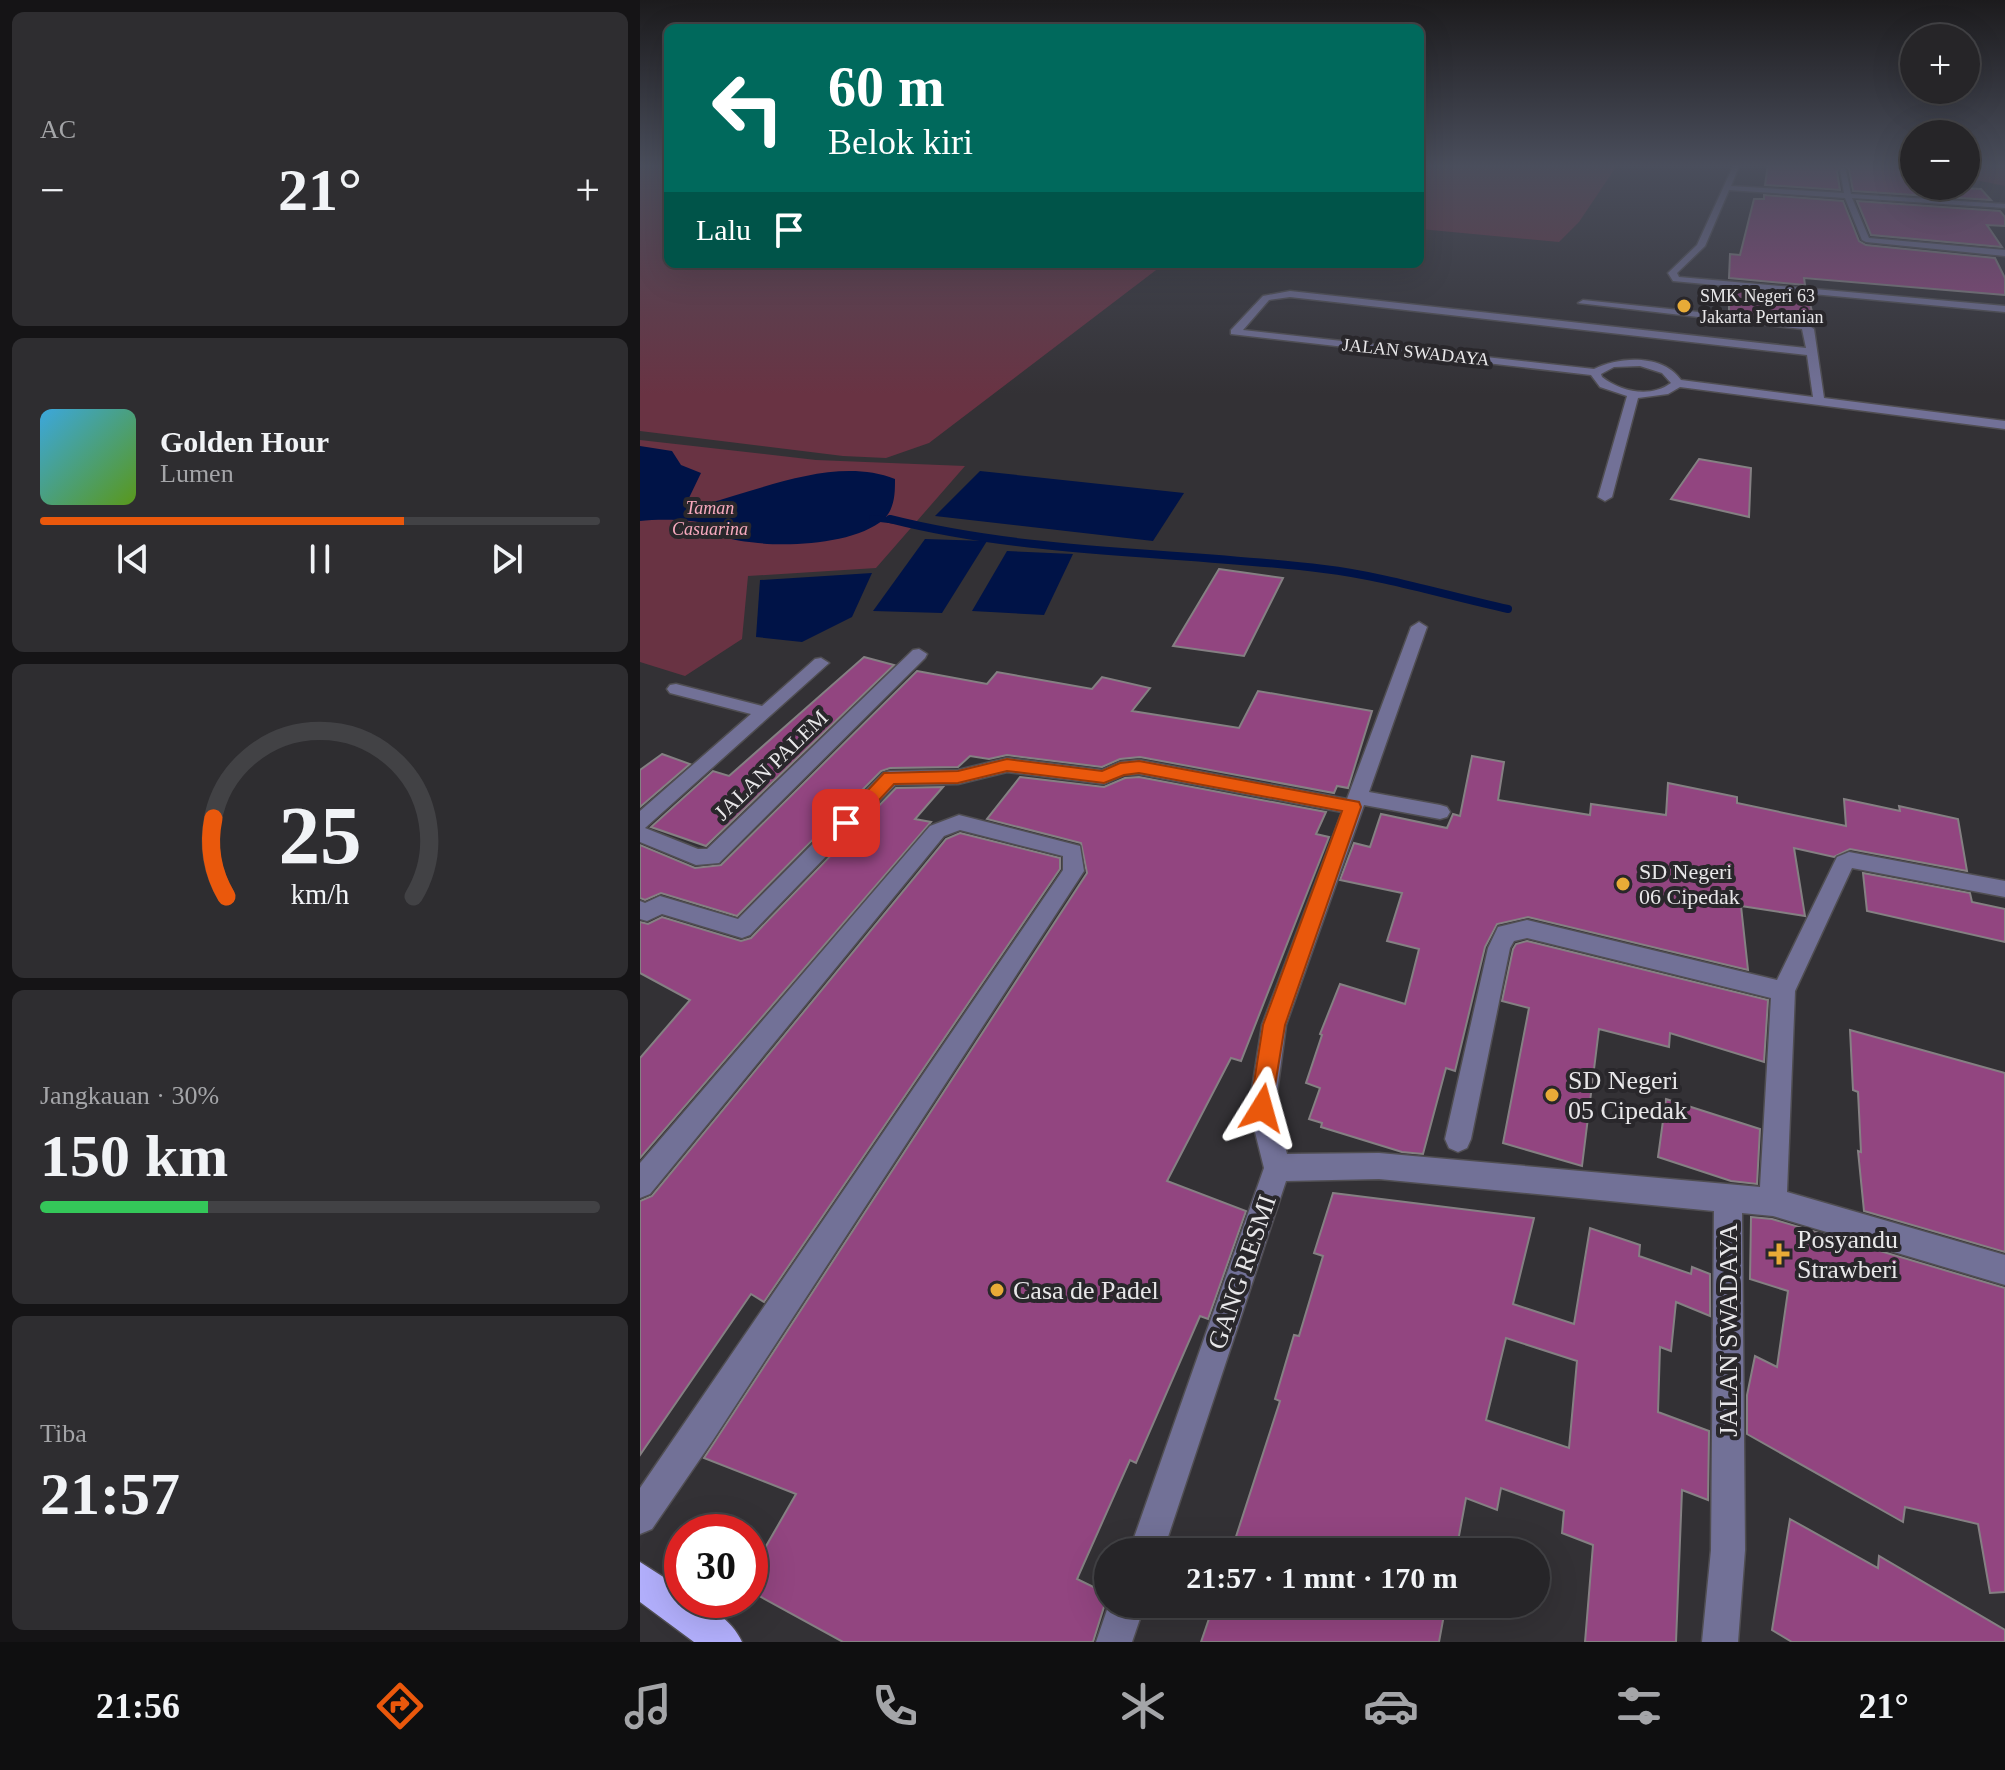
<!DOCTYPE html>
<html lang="id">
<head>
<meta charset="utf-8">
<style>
	body { margin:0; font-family:"Times New Roman",serif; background:#2e2d30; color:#f1f3f6; height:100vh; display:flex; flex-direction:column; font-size:30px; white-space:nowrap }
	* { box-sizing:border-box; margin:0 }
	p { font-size:26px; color:#a4a5a8 }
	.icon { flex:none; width:44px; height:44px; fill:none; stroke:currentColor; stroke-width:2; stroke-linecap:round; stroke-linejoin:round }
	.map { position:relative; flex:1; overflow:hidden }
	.drawer { display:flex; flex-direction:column; gap:12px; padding:12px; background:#151416; width:640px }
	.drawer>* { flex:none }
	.guide { position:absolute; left:24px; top:24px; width:760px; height:244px; border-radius:12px; box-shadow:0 8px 32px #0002,0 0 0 2px #424245; background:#00695c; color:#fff; overflow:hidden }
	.buttons { position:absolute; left:1260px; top:24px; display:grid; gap:16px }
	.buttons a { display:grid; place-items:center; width:80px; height:80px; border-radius:50%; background:#262528; box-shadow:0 8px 32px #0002,0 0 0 2px #424245; font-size:40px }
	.speed { position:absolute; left:24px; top:1514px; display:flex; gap:16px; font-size:40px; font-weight:700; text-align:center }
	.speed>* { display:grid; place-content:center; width:104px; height:104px; border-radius:50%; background:#262528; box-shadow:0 8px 32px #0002,0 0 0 2px #424245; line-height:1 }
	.speed .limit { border:12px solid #d22; background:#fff; color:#111 }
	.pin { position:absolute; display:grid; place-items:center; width:68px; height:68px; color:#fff; margin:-34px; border-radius:16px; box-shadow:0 4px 12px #0006 }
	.me { position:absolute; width:88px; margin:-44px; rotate:8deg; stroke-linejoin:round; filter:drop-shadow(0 0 6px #0008) }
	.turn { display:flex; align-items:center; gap:28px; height:168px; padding:0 32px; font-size:36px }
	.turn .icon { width:104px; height:104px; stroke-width:2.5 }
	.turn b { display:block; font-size:56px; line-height:68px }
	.then { display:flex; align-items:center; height:76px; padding:0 32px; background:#0003; gap:16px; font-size:30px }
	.big { font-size:60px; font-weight:600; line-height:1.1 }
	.drawer .card { flex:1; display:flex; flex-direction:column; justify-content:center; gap:12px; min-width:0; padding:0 28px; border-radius:12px; background:#2e2d30 }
	.drawer .dial { align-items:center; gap:0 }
	.dial svg { height:208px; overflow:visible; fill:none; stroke:#424245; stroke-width:7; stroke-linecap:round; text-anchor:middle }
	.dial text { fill:#f1f3f6; stroke:none }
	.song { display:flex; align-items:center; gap:24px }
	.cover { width:96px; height:96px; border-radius:12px; background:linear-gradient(135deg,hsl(200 70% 55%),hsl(90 70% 35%)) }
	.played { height:8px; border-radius:4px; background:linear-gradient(90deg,#ea580c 65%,#424245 65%) }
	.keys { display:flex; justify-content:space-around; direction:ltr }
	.heat { display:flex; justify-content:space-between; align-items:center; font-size:44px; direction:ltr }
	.charge { height:12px; border-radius:6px; background:linear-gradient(90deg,#34c759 30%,#424245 0) }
	.trip { position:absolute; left:454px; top:1538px; width:456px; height:80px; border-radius:40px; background:#262528; box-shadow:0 8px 32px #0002,0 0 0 2px #424245; font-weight:600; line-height:80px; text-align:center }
	.menu { display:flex; height:128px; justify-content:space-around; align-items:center; background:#0f0f10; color:#a4a5a8 }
	.menu .icon { width:56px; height:56px }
	.menu .current { color:#ea580c }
	.menu b { font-size:36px; color:#f1f3f6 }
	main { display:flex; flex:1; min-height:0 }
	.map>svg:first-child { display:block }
	.green { fill:#693343 }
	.water { fill:#001347 }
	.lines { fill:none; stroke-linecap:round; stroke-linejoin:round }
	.stream-far1 { stroke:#001347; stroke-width:6 }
	.stream { stroke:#001347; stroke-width:8 }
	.building { fill:#924580; stroke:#858083; stroke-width:2; fill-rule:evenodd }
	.minor-casing { stroke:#504e52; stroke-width:3 }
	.major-casing { stroke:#504e52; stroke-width:3 }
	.minor { fill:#727197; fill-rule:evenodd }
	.major { fill:#b2affc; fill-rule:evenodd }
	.route { fill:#ea580c; stroke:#983908; stroke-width:2 }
	.poi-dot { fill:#e8ab37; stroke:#29272b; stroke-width:3 }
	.labels { text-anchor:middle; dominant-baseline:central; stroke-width:8; stroke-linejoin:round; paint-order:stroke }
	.far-poi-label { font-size:18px; fill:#e8e7e9; stroke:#29272b; text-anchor:start }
	.far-street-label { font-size:18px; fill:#e8e7e9; stroke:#29272b }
	.far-park-label { font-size:18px; font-style:italic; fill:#f8aabe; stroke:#29272b }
	.street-label { font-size:22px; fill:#e8e7e9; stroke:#29272b }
	.poi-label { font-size:22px; fill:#e8e7e9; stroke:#29272b; text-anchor:start }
	.near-poi-label { font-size:26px; fill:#e8e7e9; stroke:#29272b; text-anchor:start }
	.near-street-label { font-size:26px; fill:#e8e7e9; stroke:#29272b }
</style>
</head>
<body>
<main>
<section class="drawer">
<div class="card"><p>AC</p>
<div class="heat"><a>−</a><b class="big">21°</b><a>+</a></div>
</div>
<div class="card">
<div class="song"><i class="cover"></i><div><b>Golden Hour</b><p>Lumen</p></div></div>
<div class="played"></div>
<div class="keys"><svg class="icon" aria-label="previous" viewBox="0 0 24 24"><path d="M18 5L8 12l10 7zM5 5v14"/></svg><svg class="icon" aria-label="pause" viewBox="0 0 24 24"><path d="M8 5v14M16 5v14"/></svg><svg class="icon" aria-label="next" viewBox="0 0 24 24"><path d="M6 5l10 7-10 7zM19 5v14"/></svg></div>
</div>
<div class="card dial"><svg viewBox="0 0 100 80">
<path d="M14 69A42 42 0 1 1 86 69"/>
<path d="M14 69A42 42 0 0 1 9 39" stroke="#ea580c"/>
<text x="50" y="56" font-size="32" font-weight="700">25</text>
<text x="50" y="72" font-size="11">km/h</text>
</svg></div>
<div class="card"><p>Jangkauan · 30%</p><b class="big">150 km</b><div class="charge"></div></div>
<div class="card"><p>Tiba</p><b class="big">21:57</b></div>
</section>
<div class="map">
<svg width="1365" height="1642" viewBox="0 0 1365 1642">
	<rect width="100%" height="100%" fill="#333135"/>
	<g class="green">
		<path d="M0,164h28v100h496l-235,179 -43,15 -43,-2 -203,-25z"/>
		<path d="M780,164h198l-39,58 -20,20 -139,-13z"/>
		<path d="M1326,164h39v22l-39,-8z"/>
		<path d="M0,440l176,20 149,6 -89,102 -128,8 -6,63 -57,37 -45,-14z"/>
	</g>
	<g class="water">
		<path d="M0,446l32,5 9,14 20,8 -13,27 17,4c59,-15 131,-48 190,-25 0,14 0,29 -11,40 -27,24 -91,28 -126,24 -10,-1 -27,-3 -36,-7 -6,-3 -9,-10 -15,-12 -17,-5 -49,-5 -67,-3z"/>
		<path d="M340,471l204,22 -31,48 -218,-25z"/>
		<path d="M285,539l62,2 -45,72 -69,-2z"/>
		<path d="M367,551l66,3 -29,61 -72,-4z"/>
		<path d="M232,573l-20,44 -50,25 -46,-5 4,-57z"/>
	</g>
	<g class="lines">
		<path class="stream-far1" d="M232,518l25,3"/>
		<path class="stream" d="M250,519c142,36 289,32 434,50 60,7 124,27 184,40"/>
	</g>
	<g class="building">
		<path d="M1128,164h139l7,12v10l67,3 10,11 -138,-9 -4,-22 -4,-3 -8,5 3,19 -75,-5z"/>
		<path d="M1124,195l79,6 16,40 7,4 129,13 10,20v17l-201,-17 1,7 -76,-7 1,-24 10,1 14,-56h10z"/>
		<path d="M1217,201l143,10 5,6v9l-18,-1 15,22 -131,-12z"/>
		<path d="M1089,289l79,8 7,25 -86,-10z"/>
		<path d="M1059,459l52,9 -2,49 -78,-18z"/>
		<path d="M579,569l64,9 -39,78 -71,-10z"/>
		<path d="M224,657l30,8 -188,181 -55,-19 62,-56 16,5z"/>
		<path d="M277,671l70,13 10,-12 95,17 10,-12 48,11 -18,23 107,17 19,-37 114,20 -24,77 -11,-2 -3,7 -194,-36 -20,2 -18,8 -95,-12 -18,4 -19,-3 -12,11 -68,1 -9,3 -144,145 -76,-23 -16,7 -5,-2v-53l55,23 26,-3z"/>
		<path d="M22,754l28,10 -50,43v-37z"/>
		<path d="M832,756l32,6 -6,38 92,15 1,-11 75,11 2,-32 69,14v6l109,23 -2,-27 56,12 -1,-5 59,13 9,52 -117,-22 -16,8 -40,-9 11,68 -64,-10 7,64 -220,-53 -31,7 -12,23 -30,124 -9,-3 -23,86 -21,-2 -81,-25 1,-4 -13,-4 11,-31 -14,-5 16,-48 -2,-1 20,-50 65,20 14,-55 -32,-8 15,-48 -62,-13 14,-37 16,4 11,-33 66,14 6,-14 7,2z"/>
		<path d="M380,777l84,10 21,-9 14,-1 187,35 -10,22 13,3 -88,224 -10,-3 -64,123 79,30 -38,108 -8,-3 -64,147 -6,-3 -53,119 31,15 -15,48h-250l-93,-51v-17l46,-80 -92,-36 383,-585 -6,-30 -94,-24z"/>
		<path d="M303,787l-28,32 16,3 -291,336v-100l50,-58 -50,-27v-51l8,2 14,-7 79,24 10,-3 145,-150z"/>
		<path d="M320,833l100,25v11l-296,433 -13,-8 -111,161v-254l12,-5 294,-357z"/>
		<path d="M1223,873l107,20 2,9 33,7v33l-138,-31z"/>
		<path d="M887,941l241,59 -4,62 -94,-29 -1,14 -70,-18 -17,137 -79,-23 26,-135 -27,-7 11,-52 3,-5z"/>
		<path d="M1210,1030l155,43v179l-141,-41 -6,-60 3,1 -3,-60 -5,-2z"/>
		<path d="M1026,1099l94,30 -3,55 -26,-3 -73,-24z"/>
		<path d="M693,1193l201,25 -21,86 61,20 16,-96 50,17 -1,11 52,18 1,-7 18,7v42l-34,-14 -5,49 -11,-4 -2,65 51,19 -1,69 -26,-10 -6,152h-91l8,-97 -31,-12 2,-22 -63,-23 -4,22 -31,-12 -10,54h-225l49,-151 -5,-2 19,-64 5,1 24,-80 -9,-3zM866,1338l71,23 -8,87 -83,-28z"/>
		<path d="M1111,1217l21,2 233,69v304l-15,1 -12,-69 -73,-17 -2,15 -156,-88v-39l8,-39 22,11 11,-76 -38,-12z"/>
		<path d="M1150,1519l88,49 1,-12 126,74v12h-213l-20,-12z"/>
		<path d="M574,1604h232l-7,38h-238z"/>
	</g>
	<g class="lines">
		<defs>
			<g id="minor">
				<path d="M1094,164h6l-9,22 113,7 -4,-23 3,-2 3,2 5,24 154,10v4l-153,-10 17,40 136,12v6l-139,-14 -4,-2 -17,-42 -116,-8 -24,56 -28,27 2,4 326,29v6l-332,-31 -5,-8 29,-28z"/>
				<path d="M650,291l516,57 -4,-19 -224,-26 5,-3 222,23 9,6 10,69 181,23v8l-325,-42 -12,7 -30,4 -26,99 -7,4 -7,-4 29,-101 -27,-9 -9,-12 -360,-41v-4l32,-34zM650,297l517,58 6,42 -132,-17c-18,-26 -61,-24 -87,-11l-351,-39 26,-30zM1000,366l22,7 9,10c-20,15 -50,9 -69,-6l-1,-3 13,-7z"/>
				<path d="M779,622l8,5 -58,165 71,13 7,2 3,5 -3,5 -7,2 -76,-14 -78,220 -11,83 12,46 92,-1 381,34 11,-189 -244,-60 -13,3 -4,7 -39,191 -4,9 -9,4 -9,-4 -4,-9 43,-191 10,-21 29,-7 250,60 57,-117 3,-6 12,-5 156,29v16l-153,-29 -57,123 -8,201 218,63v30l-232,-69 -31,-3 3,337 -7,92h-36l9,-92 3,-339 -335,-32 -93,2 -123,371h-34l135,-384 -15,-60 13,-83 80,-213 -203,-38 -15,1 -20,9 -97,-12 -49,12 -63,1 -145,150 -8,3 -80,-24 -15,7 -7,-2v-18l5,2 15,-7 78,23 145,-146 7,-2 68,-1 49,-12 95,12 18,-8 19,-2 208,39 64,-172z"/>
				<path d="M279,649l8,5 -2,4 -206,205 -23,2 -56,-23v-31l111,-97 -81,-21 -3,-4 3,-4 6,-1 86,22 53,-47 6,-1 8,5 -184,165 53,21h9l206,-199z"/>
				<path d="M319,815l121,31 4,25 -371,569 -61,89 -12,5v-46l423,-618v-14l-103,-26 -16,6 -294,358 -10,4v-35l290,-337z"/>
				<path d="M469,1604h36l-13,38h-36z"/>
			</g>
			<path id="major" d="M0,1562l42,27v11c23,0 51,21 60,42h-48l-54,-40z"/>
		</defs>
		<use href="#minor" class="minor-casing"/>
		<use href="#major" class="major-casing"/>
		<use href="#minor" class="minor"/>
		<use href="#major" class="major"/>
	</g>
	<linearGradient id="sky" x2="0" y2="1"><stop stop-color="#1c1b1d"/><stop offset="0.42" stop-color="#4a4e5c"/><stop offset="1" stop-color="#4a4e5c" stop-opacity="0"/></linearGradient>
	<rect width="1365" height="394" fill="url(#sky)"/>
	<path class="route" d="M367,759l95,12 18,-8 19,-2 220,41 2,5 -76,218 -15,91 -8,3 -8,-3 -4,-8 13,-83 79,-214 -203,-38 -15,2 -20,8 -97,-12 -49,12 -64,1 -41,44h-13l-3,-5 47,-50 74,-2z"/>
	<g class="poi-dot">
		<circle cx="1044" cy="306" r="8"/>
		<circle cx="983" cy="884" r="8"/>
		<circle cx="912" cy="1095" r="8"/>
		<path d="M1135 1242h8v8h8v8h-8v8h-8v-8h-8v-8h8z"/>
		<circle cx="357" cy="1290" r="8"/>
	</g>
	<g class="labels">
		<g class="far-poi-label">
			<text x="1060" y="296">SMK Negeri 63<tspan x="1060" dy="21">Jakarta Pertanian</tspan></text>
		</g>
		<g class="far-street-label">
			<text transform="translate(776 352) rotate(6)">JALAN SWADAYA</text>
		</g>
		<g class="far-park-label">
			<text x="70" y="508">Taman<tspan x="70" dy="21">Casuarina</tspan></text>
		</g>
		<g class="street-label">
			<text transform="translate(131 765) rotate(-44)">JALAN PALEM</text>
		</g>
		<g class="poi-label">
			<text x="999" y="871">SD Negeri<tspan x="999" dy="25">06 Cipedak</tspan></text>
		</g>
		<g class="near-poi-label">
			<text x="928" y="1080">SD Negeri<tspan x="928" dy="30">05 Cipedak</tspan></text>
			<text x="1157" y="1239">Posyandu<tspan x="1157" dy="30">Strawberi</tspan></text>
			<text x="373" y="1290">Casa de Padel</text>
		</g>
		<g class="near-street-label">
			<text transform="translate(602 1272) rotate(-71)">GANG RESMI</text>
			<text transform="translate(1088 1330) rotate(-90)">JALAN SWADAYA</text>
		</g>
	</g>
</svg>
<div class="buttons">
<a>+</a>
<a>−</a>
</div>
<div class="speed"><div class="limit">30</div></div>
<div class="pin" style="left:206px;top:823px;background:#d93025"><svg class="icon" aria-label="arrive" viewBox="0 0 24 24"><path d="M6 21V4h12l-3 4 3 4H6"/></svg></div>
<svg class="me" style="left:622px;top:1108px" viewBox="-20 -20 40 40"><path d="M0-17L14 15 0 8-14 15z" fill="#ea580c" stroke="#fff" stroke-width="4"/></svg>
<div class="trip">21:57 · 1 mnt · 170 m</div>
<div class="guide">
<div class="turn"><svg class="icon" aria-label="left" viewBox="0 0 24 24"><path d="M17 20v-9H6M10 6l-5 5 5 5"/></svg><div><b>60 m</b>Belok kiri</div></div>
<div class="then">Lalu<svg class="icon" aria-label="arrive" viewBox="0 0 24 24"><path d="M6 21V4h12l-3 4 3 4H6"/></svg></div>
</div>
</div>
</main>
<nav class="menu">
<b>21:56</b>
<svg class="icon current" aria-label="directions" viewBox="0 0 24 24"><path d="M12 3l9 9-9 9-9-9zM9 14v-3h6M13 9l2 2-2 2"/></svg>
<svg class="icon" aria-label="music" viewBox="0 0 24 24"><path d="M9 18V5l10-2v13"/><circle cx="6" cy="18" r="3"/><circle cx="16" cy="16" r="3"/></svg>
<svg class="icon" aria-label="phone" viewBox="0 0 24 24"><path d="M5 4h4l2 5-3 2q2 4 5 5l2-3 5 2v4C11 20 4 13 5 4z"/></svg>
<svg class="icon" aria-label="climate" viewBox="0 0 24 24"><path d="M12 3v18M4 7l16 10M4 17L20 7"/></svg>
<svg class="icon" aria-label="car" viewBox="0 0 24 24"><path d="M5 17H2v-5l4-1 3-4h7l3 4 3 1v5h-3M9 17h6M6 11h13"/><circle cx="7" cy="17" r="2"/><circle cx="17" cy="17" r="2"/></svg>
<svg class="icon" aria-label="filters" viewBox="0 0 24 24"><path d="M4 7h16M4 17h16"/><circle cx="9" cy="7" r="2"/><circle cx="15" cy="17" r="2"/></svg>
<b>21°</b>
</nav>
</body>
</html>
